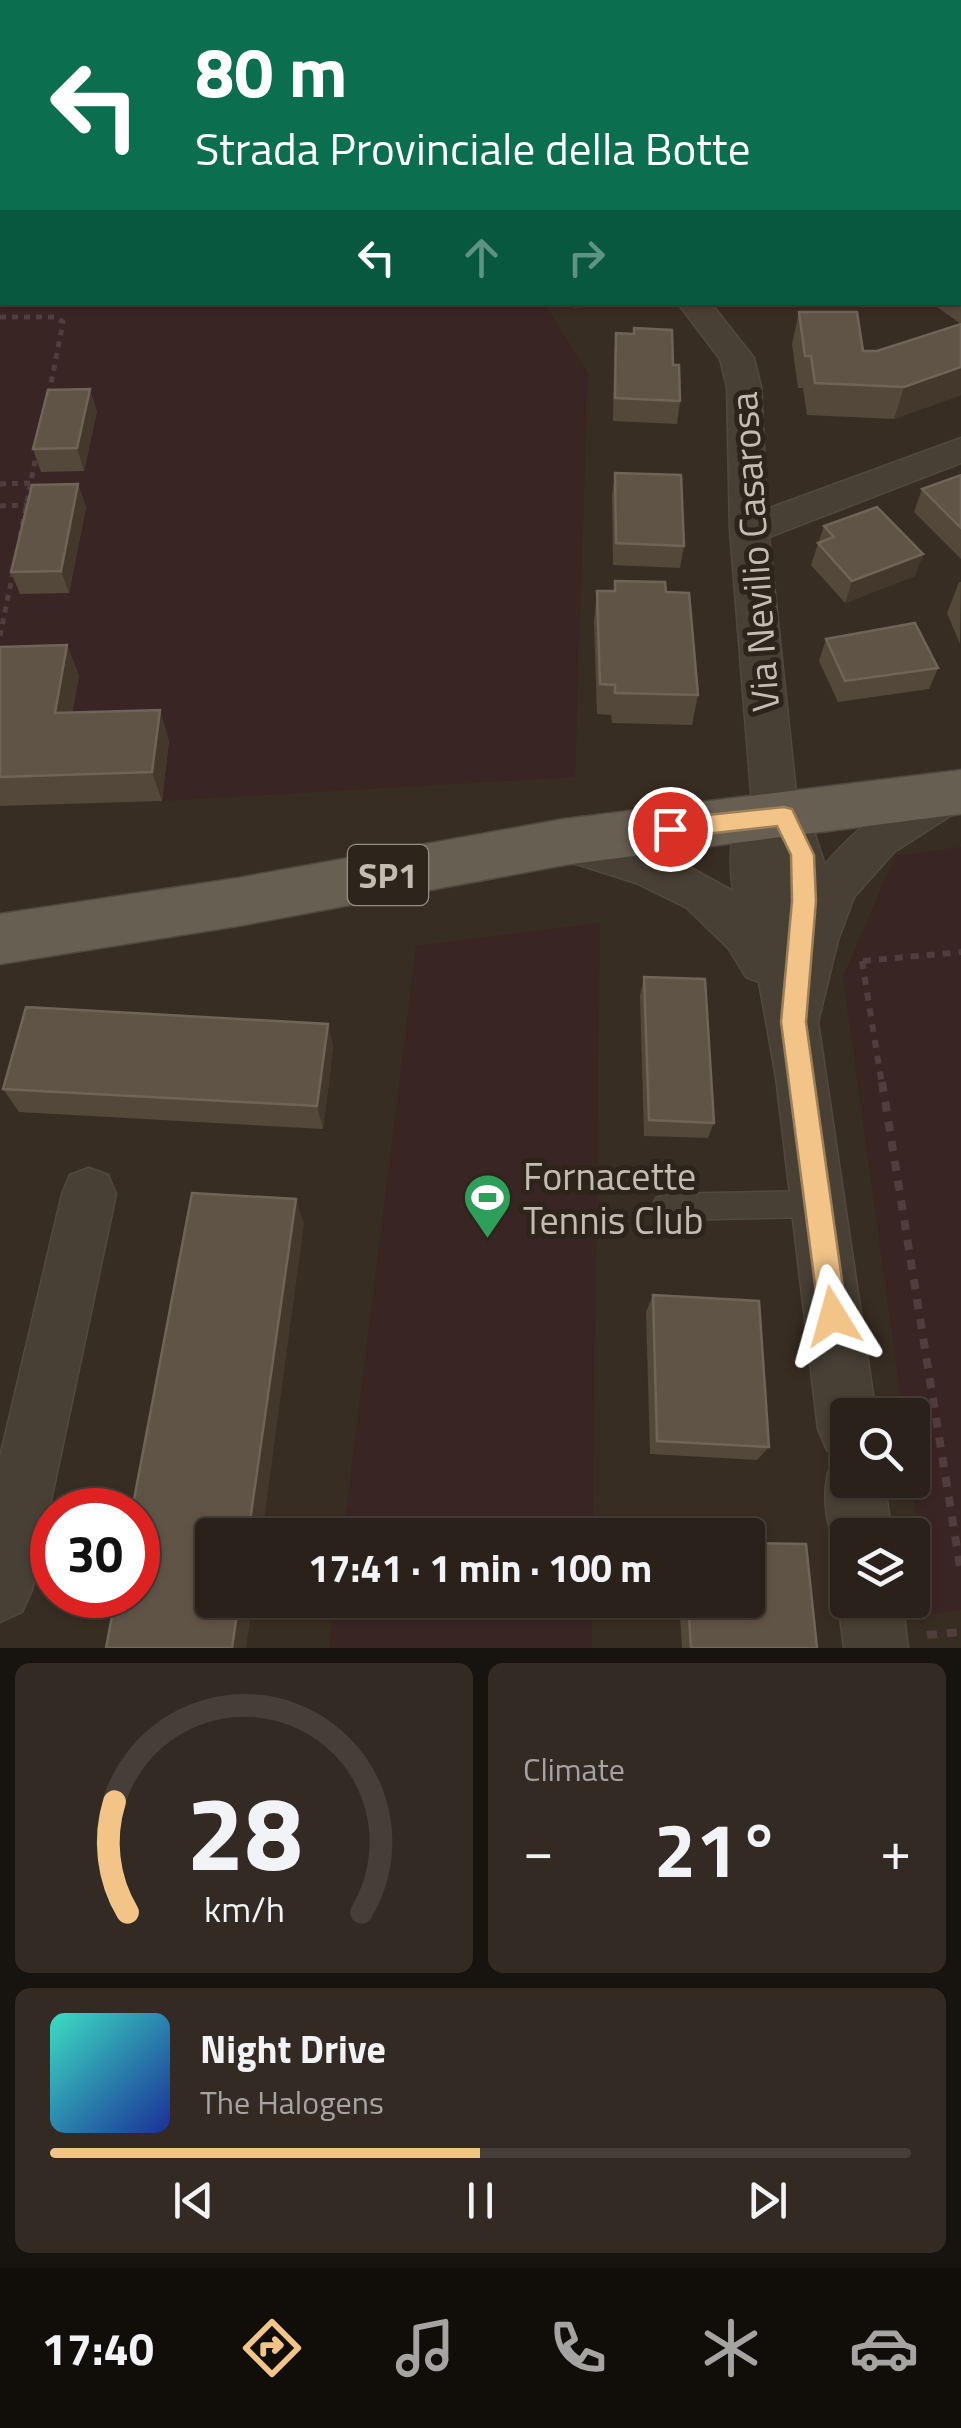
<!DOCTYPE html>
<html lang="en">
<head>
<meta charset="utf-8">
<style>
	body { margin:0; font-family:"Titillium Web",sans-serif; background:#322a23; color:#f1f3f6; height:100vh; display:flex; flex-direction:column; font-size:38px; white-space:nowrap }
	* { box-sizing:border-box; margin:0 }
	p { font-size:32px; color:#a5a4a2 }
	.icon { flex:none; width:55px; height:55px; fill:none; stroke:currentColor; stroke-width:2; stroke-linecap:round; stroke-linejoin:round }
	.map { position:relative; height:1648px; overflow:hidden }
	.sheet { display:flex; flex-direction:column; gap:15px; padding:15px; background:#17130e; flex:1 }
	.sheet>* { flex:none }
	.guide { position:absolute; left:0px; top:0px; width:962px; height:305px; box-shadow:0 2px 8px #0004,0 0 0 2px #463f39; background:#0b6e4f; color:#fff; overflow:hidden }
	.fabs { position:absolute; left:830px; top:1398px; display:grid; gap:20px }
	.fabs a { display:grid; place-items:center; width:100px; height:100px; border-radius:10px; background:#2a221a; box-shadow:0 2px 8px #0004,0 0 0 2px #463f39; font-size:50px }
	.speed { position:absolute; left:30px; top:1488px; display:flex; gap:20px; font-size:50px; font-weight:700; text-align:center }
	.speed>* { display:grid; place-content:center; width:130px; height:130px; border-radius:50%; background:#2a221a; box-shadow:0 2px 8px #0004,0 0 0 2px #463f39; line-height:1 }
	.speed .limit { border:15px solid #d22; background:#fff; color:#111 }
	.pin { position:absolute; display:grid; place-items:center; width:85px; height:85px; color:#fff; margin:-42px; border:5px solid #fff; border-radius:50%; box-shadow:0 2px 10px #0007 }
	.me { position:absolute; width:110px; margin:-55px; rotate:352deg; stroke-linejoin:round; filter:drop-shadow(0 0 8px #0008) }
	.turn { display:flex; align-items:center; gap:35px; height:210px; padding:0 30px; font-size:45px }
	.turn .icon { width:130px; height:130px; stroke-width:2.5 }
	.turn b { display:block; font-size:70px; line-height:85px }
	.lanes { display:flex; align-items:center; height:95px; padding:0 30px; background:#0003; justify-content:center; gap:50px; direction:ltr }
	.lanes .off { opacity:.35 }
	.big { font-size:75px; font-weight:700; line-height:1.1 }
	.sheet .tile { flex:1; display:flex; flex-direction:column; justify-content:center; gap:15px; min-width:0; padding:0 35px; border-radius:15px; background:#322a23 }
	.sheet .dial { align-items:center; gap:0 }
	.dial svg { height:260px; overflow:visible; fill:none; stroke:#463f39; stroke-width:7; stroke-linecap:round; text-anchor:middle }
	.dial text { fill:#f1f3f6; stroke:none }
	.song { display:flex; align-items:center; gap:30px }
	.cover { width:120px; height:120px; border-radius:15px; background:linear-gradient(135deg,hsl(170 70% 55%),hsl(230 70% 35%)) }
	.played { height:10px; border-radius:5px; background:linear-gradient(90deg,#f2c488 50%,#463f39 50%) }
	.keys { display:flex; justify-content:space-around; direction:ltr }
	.heat { display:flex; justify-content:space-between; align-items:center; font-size:55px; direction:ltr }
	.sheet .tiles { flex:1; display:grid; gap:15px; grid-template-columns:1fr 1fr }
	.tile:last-child { grid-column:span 2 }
	.trip { position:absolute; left:195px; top:1518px; width:570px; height:100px; border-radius:10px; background:#2a221a; box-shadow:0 2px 8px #0004,0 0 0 2px #463f39; font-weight:700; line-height:100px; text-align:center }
	.menu { display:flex; height:160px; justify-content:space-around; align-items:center; background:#110e0a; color:#a5a4a2 }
	.menu .icon { width:70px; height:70px }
	.menu .active { color:#f2c488 }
	.menu b { font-size:45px; color:#f1f3f6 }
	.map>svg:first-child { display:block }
	.green { fill:#392524 }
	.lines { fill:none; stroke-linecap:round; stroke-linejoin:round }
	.service-casing { stroke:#51493f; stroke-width:3 }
	.minor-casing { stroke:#51493f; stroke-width:3 }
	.primary-casing { stroke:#51493f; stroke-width:3 }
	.path-far2 { stroke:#513d3d; stroke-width:5; stroke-dasharray:6 6; stroke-linecap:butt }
	.path-far1 { stroke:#513d3d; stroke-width:6; stroke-dasharray:8 8; stroke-linecap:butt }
	.path { stroke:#513d3d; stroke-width:8; stroke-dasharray:10 10; stroke-linecap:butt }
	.service { fill:#484035; fill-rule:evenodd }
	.minor { fill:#484035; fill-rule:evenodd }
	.primary { fill:#685f53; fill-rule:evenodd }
	.wall { fill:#53483a }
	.shaded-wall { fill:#43382b }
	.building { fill:#605447; stroke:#6f6457; stroke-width:2.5 }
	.route { fill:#f2c488; stroke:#9d7f58; stroke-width:2.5 }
	.labels { text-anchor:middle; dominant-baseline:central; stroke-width:10; stroke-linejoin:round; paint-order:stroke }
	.shield { fill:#2d251b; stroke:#978f83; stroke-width:2.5 }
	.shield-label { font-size:35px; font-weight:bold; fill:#c4bcb0 }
	.street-label { font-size:38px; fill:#c4bcb0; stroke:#2d251b }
	.poi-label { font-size:38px; fill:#c4bcb0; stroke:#2d251b; text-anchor:start }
</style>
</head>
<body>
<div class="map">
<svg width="961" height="1648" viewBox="0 0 961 1648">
	<rect width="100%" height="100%" fill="#382d22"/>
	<g class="green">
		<path d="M0,200l2,102 542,1 44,70 -13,404 -413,24 -162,5z"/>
		<path d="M961,847v762l-31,6 -19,-135 1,-65h-9l-60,-438 52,-121z"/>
		<path d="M600,923l-7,612h-250l73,-589z"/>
		<path d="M335,1600h257v48h-263z"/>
	</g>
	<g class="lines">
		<defs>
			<path id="service" d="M818,1191l10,4 3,9 -3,9 -10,4 -152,3 -10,-4 -4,-9 4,-9 10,-4z"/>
			<g id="minor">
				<rect x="0" y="181" width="2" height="18"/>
				<rect x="960" y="197" width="1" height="19"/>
				<path d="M677,302h33l44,56 7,29 6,122 194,-71v25l-192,74 28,265 17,30 11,33c22,-29 98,-97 136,-85v29l-67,43 -40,45 -16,43 -20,82 58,393h-28v65h36l8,55h-44v25l-9,-3c-13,-32 -20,-67 -6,-98l7,-4 -13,-5 -9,-21 -42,-352 -17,-95 -13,-5 -17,-28 -42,-41 -51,-25 -88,-28 -7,-13 7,-13 16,-6 104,32 65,36c-4,-29 -4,-58 9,-84l10,-3 -22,-274 -3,-143 -7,-28z"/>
				<path d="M89,1168l19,7 8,19 -84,396 -10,22 -22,10v-165l62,-263 8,-19z"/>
				<path d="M848,1578v22h54l6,48h-64l-6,-48z"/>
			</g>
			<path id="primary" d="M961,770v44l-397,51 -326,61 -238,38v-50l238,-36 326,-59z"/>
		</defs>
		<use href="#service" class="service-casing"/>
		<use href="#minor" class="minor-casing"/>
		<use href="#primary" class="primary-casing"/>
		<g class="path-far2">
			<path d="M0,317h55l8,5 -14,72"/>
			<path d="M0,484l31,-1"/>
			<path d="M0,506l26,-1"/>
			<path d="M20,537l17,-86"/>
			<path d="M0,636l14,-68"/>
		</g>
		<g class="path-far1">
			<path d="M862,961l20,124"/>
			<path d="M863,961l98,-9"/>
		</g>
		<g class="path">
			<path d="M882,1082l79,491"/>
			<path d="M927,1635l34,-3"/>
		</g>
		<use href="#service" class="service"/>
		<use href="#minor" class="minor"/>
		<use href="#primary" class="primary"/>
	</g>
	<g class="wall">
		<path d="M960,237h1v87l-31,-22h30z"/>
		<path d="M799,312l64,39h14l84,-27v71l-67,24 -87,-4 -4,-27h-5l-6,-44z"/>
		<path d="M616,333l57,32 7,36 -3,23 -64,-3 1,-65z"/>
		<path d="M97,411l-13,60 -43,1 -8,-23z"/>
		<path d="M615,473l69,73 -4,22 -67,-3 -1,-70z"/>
		<path d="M961,475v84l-47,-47 8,-23z"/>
		<path d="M78,484l8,23 -17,86 -49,1 -9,-22z"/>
		<path d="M824,526l99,28 -8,22 -70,27 -34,-38z"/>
		<path d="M615,581l51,11 32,103 -6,30 -80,-2 -1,-8 -14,-1 -3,-92 3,-31h17z"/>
		<path d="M959,582h2l-1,62 -13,-31z"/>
		<path d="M826,639l112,29 -9,21 -91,13 -19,-41z"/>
		<path d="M67,645l12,31 -7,36 97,28 -7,61 -162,5v-159z"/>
		<path d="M644,977l70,146 -6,15 -64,-2 -4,-141z"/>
		<path d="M328,1024l5,24 -10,81 -304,-17 -16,-23z"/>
		<path d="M653,1295l116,152 -12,13 -107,-6 -4,-142z"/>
		<path d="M679,1600h69l69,48h-135z"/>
	</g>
	<g class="shaded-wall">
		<path d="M573,302h28l-28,7z"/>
		<path d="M961,367v28l-67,24 10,-32z"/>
		<path d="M90,389l7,22 -13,60 -7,-23z"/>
		<path d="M78,484l8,23 -17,86 -8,-22z"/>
		<path d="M923,554l-8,22 -70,27 7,-22z"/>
		<path d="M67,645l12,31 -12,66 -12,-29z"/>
		<path d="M160,710l9,30 -7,61 -10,-29z"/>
		<path d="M328,1024l5,24 -10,81 -6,-23z"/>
		<path d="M296,1199l8,25 -42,311h-14z"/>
		<path d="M239,1600h14l-7,48h-14z"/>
	</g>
	<g class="building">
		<path d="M799,312h58l6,39h14l84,-27v43l-57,20 -89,-4 -4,-27h-6z"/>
		<path d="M634,328l38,2 1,35h6l1,36 -65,-3 1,-65 18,1z"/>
		<path d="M90,389l-13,59 -44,1 15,-59z"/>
		<path d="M615,473l66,2 3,71 -68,-3z"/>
		<path d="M961,475v53l-39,-39z"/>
		<path d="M78,484l-17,87 -50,1 21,-87z"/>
		<path d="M877,507l46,47 -71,27 -34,-38 16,-6 -10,-11z"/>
		<path d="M615,581l50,1 1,10 23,1 9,102 -83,-2v-8l-15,-1 -3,-93h18z"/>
		<path d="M915,623l23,45 -93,13 -19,-42z"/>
		<path d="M67,645l-12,68 105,-3 -8,62 -152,5v-130z"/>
		<path d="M644,977l61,2 9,144 -65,-3z"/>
		<path d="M26,1007l302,17 -11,82 -314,-17z"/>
		<path d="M192,1193l104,6 -48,336h-36v65h27l-7,48h-126l10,-53h22v-85h-6z"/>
		<path d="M653,1295l106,6 10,146 -112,-6z"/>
		<path d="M748,1543l58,1 11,104h-126l-3,-48h60z"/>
	</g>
	<path class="route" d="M784,807l8,2 22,46 2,46 -10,121 41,294 -4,10 -10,5 -10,-5 -4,-10 -38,-294 11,-121 -1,-46 -14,-29 -107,12 -12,-9 12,-10z"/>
	<defs>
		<symbol id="stadium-pin" viewBox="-11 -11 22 30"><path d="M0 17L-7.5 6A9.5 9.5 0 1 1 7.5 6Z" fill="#2e9e5b" stroke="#2d251b"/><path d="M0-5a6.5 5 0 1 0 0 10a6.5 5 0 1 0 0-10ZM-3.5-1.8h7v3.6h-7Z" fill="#fff"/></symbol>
	</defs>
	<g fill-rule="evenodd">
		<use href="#stadium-pin" x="460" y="1170" width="55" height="75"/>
	</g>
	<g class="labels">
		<rect class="shield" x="348" y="845" width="80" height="60" rx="8"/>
		<g class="shield-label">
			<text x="388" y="875">SP1</text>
		</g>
		<g class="street-label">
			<text transform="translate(754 552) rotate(-94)">Via Nevilio Casarosa</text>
		</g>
		<g class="poi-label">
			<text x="523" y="1176">Fornacette<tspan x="523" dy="44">Tennis Club</tspan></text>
		</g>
	</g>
</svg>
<div class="fabs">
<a><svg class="icon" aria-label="search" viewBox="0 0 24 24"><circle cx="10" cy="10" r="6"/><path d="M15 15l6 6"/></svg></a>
<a><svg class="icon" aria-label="layers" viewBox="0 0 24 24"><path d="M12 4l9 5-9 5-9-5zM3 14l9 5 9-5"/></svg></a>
</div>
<div class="speed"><div class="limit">30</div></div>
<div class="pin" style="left:670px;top:829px;background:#d93025"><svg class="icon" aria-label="arrive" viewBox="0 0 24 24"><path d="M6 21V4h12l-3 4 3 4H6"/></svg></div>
<svg class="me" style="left:833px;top:1316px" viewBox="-20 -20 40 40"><path d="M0-17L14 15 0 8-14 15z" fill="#f2c488" stroke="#fff" stroke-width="4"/></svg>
<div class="trip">17:41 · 1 min · 100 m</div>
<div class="guide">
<div class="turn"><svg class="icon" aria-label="left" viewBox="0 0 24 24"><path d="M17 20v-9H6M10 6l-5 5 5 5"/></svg><div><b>80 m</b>Strada Provinciale della Botte</div></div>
<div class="lanes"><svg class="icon" aria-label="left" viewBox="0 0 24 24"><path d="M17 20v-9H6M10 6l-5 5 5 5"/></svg><svg class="icon off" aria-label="ahead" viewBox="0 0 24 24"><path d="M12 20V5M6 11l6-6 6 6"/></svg><svg class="icon off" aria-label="right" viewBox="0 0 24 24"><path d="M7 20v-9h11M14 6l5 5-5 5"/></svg></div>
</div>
</div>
<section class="sheet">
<div class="tiles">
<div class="tile dial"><svg viewBox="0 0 100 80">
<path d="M14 69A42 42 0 1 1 86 69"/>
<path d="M14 69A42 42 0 0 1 10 35" stroke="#f2c488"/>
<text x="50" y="56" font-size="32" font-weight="700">28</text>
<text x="50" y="72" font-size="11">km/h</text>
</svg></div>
<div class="tile"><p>Climate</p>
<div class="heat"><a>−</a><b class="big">21°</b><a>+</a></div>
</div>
<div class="tile">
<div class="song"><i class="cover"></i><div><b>Night Drive</b><p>The Halogens</p></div></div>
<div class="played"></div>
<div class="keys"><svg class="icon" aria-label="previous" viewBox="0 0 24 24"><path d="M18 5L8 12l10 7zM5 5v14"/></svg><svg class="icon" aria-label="pause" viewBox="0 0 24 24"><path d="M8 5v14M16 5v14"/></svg><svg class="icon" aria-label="next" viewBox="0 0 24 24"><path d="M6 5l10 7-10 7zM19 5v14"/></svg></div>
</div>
</div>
</section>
<nav class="menu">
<b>17:40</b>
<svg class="icon active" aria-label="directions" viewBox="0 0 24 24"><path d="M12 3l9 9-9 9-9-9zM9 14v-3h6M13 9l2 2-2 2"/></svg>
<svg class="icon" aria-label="music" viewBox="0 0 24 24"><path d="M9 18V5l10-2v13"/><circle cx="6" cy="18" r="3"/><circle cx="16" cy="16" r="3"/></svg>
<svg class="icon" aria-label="phone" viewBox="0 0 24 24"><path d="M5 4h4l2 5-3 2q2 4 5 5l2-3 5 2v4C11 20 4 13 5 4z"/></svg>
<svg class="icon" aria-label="climate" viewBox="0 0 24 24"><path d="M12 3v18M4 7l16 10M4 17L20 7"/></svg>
<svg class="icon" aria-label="car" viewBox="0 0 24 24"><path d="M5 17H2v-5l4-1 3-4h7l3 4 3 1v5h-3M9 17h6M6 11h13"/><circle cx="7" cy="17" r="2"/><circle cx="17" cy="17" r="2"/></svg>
</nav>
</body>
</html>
